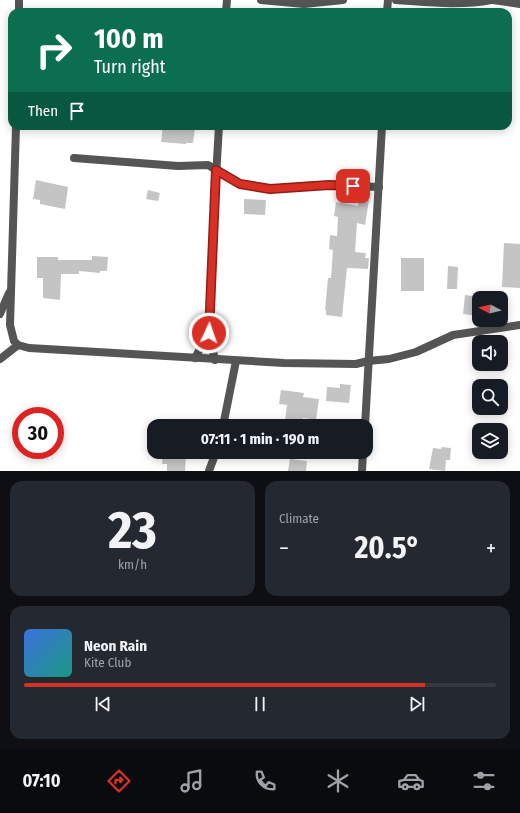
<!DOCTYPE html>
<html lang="en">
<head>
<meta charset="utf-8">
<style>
	body { margin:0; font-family:"Fira Sans Condensed",sans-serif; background:#242831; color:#f1f3f6; height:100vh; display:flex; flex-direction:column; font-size:15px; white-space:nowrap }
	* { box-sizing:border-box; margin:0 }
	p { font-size:13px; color:#9ea1a6 }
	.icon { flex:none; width:22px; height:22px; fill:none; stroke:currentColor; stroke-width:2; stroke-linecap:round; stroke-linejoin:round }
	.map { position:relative; height:471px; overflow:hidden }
	.panel { display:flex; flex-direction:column; gap:10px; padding:10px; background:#0d0f14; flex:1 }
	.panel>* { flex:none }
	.banner { position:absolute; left:8px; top:8px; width:504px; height:122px; border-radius:12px; box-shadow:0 2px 10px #0003; background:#0b6e4f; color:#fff; overflow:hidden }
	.needle { width:26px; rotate:277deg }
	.controls { position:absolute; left:472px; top:291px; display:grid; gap:8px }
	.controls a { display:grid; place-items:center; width:36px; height:36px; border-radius:8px; background:#171b24; box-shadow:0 2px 10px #0003; font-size:20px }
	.speed { position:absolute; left:12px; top:407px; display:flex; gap:8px; font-size:20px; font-weight:700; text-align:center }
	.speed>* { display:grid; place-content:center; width:52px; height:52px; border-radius:50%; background:#171b24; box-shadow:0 2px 10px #0003; line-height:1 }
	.speed .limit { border:6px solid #d22; background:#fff; color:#111 }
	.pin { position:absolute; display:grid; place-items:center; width:34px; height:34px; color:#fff; margin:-17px; border-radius:8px; box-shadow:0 2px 6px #0006 }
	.me { position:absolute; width:44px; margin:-22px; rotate:3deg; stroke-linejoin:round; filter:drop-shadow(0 0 3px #0008) }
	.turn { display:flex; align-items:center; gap:14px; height:84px; padding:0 20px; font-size:18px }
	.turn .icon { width:52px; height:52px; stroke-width:2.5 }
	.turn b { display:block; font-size:28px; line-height:34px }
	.then { display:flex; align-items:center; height:38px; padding:0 20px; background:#0003; gap:8px; font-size:15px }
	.big { font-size:30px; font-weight:700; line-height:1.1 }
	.panel .widget { flex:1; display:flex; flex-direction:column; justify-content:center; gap:6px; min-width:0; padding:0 14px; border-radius:12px; background:#242831 }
	.panel .dial { align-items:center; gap:0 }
	.dial b { font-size:52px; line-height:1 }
	.song { display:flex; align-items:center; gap:12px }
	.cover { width:48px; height:48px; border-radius:6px; background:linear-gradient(135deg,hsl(220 70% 55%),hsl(170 70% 35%)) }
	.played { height:4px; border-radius:2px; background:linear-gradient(90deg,#d93025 85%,#363941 85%) }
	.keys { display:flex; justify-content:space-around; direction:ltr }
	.heat { display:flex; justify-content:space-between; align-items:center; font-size:22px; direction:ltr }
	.panel .tiles { flex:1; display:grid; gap:10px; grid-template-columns:1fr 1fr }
	.widget:last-child { grid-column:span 2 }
	.trip { position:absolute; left:147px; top:419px; width:226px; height:40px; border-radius:12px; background:#171b24; box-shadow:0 2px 10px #0003; font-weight:700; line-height:40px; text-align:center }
	.tabs { display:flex; height:64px; justify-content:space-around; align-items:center; background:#090b0e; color:#9ea1a6 }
	.tabs .icon { width:28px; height:28px }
	.tabs .current { color:#d93025 }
	.tabs b { font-size:18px; color:#f1f3f6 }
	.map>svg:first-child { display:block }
	.building { fill:#c4c4c4 }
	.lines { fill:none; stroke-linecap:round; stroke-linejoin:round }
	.street { stroke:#555; stroke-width:8 }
	.route-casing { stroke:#8d1f18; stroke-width:10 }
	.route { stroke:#d93025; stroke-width:7 }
</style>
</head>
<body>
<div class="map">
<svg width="520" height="471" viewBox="0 0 520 471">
	<rect width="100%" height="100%" fill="#fff"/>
	<g class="building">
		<path d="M163,126h25l7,2 -2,15h-7v1l-25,-2z"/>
		<path d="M36,180l32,7 -3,22 -25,-5v-4l-7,-1z"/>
		<path d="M148,190l12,3 -2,8 -12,-2z"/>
		<path d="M244,199l22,1 -1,15 -21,-1z"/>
		<path d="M359,199l10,1 -4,25 -8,-2 -2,29 11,1 -1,5h4l-1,11 -21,-1 -5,49 -16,-2v-5h-1l3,-32h3l2,-28 -4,-1 1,-14 7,1 1,-19 -4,-1 2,-14 22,4z"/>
		<path d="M504,243l16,1v44l-18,-1z"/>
		<path d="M92,256l16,1 -1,14h-7v2l-21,-2v3h-18l-1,26 -17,-2v-20h-6v-21h21v3h34z"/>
		<rect x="401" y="258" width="23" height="33"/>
		<path d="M448,266l10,1 -1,22h-10z"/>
		<path d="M465,295l14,2v19l-16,-2z"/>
		<path d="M340,384l11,1 -2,18 -23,-2 1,-14 13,1z"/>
		<path d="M281,390l23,3 -1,4 16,2 -3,21 -13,-2 -1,6 -17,-3 2,-16 -8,-1z"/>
		<path d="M442,447l9,1 -1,12h-4l-1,11 -16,-2 4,-21 8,1z"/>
		<path d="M168,453l18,1 -1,17h-18v-7h-5l1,-10h5z"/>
		<path d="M290,459l17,2 -1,10h-18z"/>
	</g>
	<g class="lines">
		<g class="street">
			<path d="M261,0l43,4 39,-4"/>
			<path d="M396,0c31,2 64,6 95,0"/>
			<path d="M493,0l27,4"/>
			<path d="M19,12v-12"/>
			<path d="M226,12l1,-12"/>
			<path d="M387,12l1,-12"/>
			<path d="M16,126l-6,199 4,16 4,4 11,3 255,15 72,1 12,-3 21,-2 27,-7 37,-17 67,-10"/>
			<path d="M74,158l104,8 30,-1 32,19 30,5 59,-4 50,2"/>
			<path d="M0,314l9,-21"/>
			<path d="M195,358l14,-25"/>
			<path d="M0,359l18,-14"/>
			<path d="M215,360l-6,-27 6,-139 4,-68"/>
			<path d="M223,426l13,-65"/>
			<path d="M365,426l17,-300"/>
			<path d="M209,471l7,-19"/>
			<path d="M362,471l1,-19"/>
		</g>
	</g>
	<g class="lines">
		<defs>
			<path id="route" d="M209,333l7,-163 24,14 30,5 59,-4 24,1"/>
		</defs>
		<use href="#route" class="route-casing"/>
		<use href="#route" class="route"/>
	</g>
</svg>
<div class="controls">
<a><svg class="needle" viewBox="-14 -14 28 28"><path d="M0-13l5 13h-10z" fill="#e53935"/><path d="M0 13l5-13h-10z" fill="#9ea1a6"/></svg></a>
<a><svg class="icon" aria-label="sound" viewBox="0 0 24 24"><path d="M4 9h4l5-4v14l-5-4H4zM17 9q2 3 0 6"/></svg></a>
<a><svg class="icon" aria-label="search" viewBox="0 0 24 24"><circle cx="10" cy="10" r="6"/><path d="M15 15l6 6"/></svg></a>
<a><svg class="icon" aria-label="layers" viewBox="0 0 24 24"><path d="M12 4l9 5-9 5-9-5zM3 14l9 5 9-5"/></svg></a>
</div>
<div class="speed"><div class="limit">30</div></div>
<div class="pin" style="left:353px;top:186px;background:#d93025"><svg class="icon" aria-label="arrive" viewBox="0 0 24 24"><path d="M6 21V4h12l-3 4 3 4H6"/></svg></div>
<svg class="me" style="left:209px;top:333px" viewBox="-20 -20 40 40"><circle r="17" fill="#d93025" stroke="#fff" stroke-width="3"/><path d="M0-11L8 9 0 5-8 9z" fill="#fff"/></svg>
<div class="trip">07:11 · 1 min · 190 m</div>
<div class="banner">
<div class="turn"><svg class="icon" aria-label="right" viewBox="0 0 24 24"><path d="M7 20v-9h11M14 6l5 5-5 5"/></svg><div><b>100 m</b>Turn right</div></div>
<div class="then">Then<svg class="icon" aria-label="arrive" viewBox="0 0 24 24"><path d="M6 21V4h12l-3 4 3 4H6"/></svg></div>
</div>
</div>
<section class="panel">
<div class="tiles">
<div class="widget dial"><b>23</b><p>km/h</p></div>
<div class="widget"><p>Climate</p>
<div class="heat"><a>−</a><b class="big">20.5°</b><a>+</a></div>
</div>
<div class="widget">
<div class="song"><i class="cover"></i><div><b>Neon Rain</b><p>Kite Club</p></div></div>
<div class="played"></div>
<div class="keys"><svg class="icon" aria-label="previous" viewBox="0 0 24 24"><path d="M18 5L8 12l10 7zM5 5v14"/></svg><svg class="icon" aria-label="pause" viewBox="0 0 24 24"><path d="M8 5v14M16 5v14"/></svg><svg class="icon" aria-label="next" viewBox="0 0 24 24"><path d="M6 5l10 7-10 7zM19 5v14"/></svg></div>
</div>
</div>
</section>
<nav class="tabs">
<b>07:10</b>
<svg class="icon current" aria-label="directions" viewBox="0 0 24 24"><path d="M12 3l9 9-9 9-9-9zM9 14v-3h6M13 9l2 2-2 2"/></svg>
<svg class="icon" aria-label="music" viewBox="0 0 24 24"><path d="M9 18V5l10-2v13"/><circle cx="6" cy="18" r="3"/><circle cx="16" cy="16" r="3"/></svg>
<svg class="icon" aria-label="phone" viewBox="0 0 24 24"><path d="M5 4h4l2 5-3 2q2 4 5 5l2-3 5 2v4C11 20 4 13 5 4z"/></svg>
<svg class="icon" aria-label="climate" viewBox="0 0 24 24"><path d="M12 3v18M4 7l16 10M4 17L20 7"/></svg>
<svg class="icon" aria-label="car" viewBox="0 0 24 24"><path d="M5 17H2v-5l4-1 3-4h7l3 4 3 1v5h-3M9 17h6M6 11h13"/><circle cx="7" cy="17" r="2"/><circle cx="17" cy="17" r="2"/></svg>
<svg class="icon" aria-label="filters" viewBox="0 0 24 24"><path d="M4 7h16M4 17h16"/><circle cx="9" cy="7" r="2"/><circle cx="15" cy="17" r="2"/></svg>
</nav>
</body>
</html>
